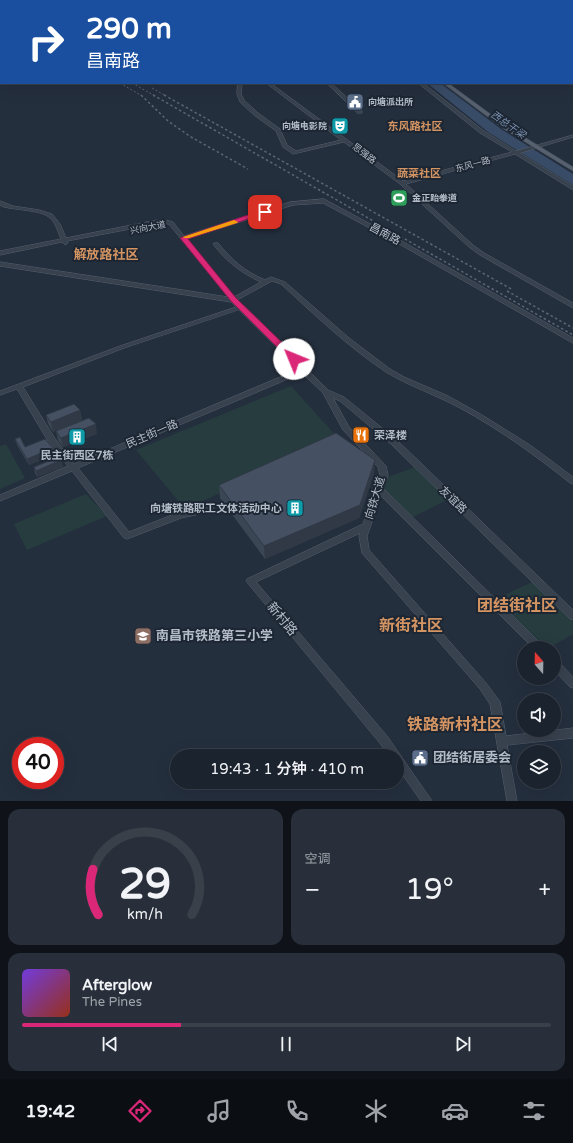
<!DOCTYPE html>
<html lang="zh">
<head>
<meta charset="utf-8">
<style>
	body { margin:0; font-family:"Varela Round","Noto Sans SC",sans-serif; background:#282f3a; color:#f1f3f6; height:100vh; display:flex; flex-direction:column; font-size:15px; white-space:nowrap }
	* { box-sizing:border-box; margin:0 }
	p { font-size:13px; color:#a0a4aa }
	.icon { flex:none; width:22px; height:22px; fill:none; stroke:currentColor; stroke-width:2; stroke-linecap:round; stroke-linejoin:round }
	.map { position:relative; height:801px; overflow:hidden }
	.side { display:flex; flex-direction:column; gap:8px; padding:8px; background:#0f1319; flex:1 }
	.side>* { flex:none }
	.banner { position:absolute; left:0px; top:0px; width:573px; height:84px; box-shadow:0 4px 16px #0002,0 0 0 1px #39404a; background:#1a4fa0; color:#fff; overflow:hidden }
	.needle { width:26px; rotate:340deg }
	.tools { position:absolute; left:517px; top:641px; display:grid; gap:8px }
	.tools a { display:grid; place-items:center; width:44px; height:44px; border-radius:50%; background:#1b232e; box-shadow:0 4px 16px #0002,0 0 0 1px #39404a; font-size:20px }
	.speed { position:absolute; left:12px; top:737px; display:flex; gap:8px; font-size:20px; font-weight:700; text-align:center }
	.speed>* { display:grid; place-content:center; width:52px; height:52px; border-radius:50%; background:#1b232e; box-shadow:0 4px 16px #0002,0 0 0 1px #39404a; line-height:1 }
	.speed .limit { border:6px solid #d22; background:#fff; color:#111 }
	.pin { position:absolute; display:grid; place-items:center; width:34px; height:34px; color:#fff; margin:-17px; border-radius:8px; box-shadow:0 2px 6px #0006 }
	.me { position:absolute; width:44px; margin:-22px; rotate:315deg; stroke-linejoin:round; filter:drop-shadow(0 0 3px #0008) }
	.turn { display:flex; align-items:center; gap:14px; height:84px; padding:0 20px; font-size:18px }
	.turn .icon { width:52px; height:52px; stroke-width:2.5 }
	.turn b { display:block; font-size:28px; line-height:34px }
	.big { font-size:30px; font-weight:600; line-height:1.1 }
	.side .tile { flex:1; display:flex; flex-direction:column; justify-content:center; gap:6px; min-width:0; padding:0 14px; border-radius:12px; background:#282f3a }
	.side .dial { align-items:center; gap:0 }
	.dial svg { height:104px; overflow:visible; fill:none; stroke:#39404a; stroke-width:7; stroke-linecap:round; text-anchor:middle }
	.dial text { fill:#f1f3f6; stroke:none }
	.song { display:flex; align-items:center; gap:12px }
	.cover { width:48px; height:48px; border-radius:6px; background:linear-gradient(135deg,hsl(260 70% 55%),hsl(10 70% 35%)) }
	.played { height:4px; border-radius:2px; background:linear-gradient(90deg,#db2777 30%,#39404a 30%) }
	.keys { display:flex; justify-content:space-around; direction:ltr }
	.heat { display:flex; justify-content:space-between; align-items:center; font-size:22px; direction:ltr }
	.side .tiles { flex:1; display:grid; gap:8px; grid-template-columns:1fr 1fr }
	.tile:last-child { grid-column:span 2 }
	.trip { position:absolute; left:170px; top:749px; width:234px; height:40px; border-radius:20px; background:#1b232e; box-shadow:0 4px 16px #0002,0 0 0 1px #39404a; font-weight:600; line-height:40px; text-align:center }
	.tab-bar { display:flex; height:64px; justify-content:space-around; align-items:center; background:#0b0e12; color:#a0a4aa }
	.tab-bar .icon { width:28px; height:28px }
	.tab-bar .active { color:#db2777 }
	.tab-bar b { font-size:18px; color:#f1f3f6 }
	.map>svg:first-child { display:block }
	.green { fill:#263c3f }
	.water { fill:#394c67 }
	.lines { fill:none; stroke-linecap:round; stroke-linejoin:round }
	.minor-casing { stroke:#565f6c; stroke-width:1 }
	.major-casing { stroke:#414a57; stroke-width:1 }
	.minor { fill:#38414e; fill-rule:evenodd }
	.major { fill:#56606e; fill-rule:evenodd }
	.rail-far1 { stroke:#5a6575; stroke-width:1; stroke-dasharray:2 2; stroke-linecap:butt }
	.rail { stroke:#5a6575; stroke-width:1.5; stroke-dasharray:2.5 2.5; stroke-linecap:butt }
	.wall { fill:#3b4654 }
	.shaded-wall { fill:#303945 }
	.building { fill:#455162; stroke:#303945 }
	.route { fill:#db2777; stroke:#8e194d }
	.slow { fill:#f59e0b }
	.labels { text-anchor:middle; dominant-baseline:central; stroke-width:4; stroke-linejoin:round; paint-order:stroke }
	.far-poi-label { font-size:9px; font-weight:bold; fill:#b4bcc9; stroke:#1d2633; text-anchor:start }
	.far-street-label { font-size:9px; fill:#b4bcc9; stroke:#1d2633 }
	.far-water-label { font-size:10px; font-style:italic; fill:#7c92b1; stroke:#1d2633 }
	.far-quarter-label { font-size:11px; font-weight:bold; fill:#d59563; stroke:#1d2633 }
	.street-label { font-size:11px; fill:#b4bcc9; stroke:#1d2633 }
	.poi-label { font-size:11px; font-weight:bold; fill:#b4bcc9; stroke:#1d2633; text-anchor:start }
	.quarter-label { font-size:13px; font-weight:bold; fill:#d59563; stroke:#1d2633 }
	.near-street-label { font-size:13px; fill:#b4bcc9; stroke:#1d2633 }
	.near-poi-label { font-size:13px; font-weight:bold; fill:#b4bcc9; stroke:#1d2633; text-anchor:start }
	.near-quarter-label { font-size:16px; font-weight:bold; fill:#d59563; stroke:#1d2633 }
</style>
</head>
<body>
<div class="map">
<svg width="573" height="801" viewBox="0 0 573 801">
	<rect width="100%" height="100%" fill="#242f3e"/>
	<g class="green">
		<path d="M291,386l48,53 -154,70 -49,-59z"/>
		<path d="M6,444l19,34 -25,11v-43z"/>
		<path d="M418,461l35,36 -44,22 -29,-32 2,-8 31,-11z"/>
		<path d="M86,494l21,22 -80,34 -13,-26z"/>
		<path d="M532,582l41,40v12l-24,14h-3l-50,-49z"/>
	</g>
	<path class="water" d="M427,83h13l61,46 72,45v11l-85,-53z"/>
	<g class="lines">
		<defs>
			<g id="minor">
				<path d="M192,0h5l1,1h-5z"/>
				<path d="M301,0h5l1,1h-5z"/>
				<path d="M445,0l9,1h-11z"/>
				<rect x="0" y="16" width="1" height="2"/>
				<rect x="0" y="43" width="1" height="2"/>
				<rect x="0" y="68" width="1" height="3"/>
				<path d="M238,83h4l-1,11 3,6 14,13 22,16 7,16 9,6 45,-11 -75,-57h17l-10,2 130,96 109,-29 -32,-19 -62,-50h5l61,48 32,20 57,-16v2l-53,16 53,33v4l-58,-36 -109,30 67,61 11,8 89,50v5l-93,-53 -11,-8 -69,-63 -56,-42 -51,12 -10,-7 -7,-16 -22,-16 -14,-13 -3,-8z"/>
				<path d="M327,83h4l31,28v2h-4z"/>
				<path d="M324,199l74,40 175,99v5l-2,-1 -177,-101 -71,-38 -30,2 -106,34 47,58 27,-15c-20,-9 -35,-21 -48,-38l1,-1h4c14,17 26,28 47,37l6,-3 14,5 64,56 41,31 14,8 44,19 34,19 48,30 43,32v7l-3,-1c-35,-28 -71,-54 -110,-75 -24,-13 -51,-22 -74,-36 -38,-25 -71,-57 -105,-88l-9,-3 -35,19 68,67 2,1 1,2 20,20 16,7 54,44 175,169v10l-3,-1 -178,-174 -52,-44 -7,-3 16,29 37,39 2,9 -5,13 159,157 2,3h-11l-152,-152 -14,40 2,14 117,133 14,19 6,34 67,-8v10l-66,7 10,56h-10l-17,-97 -10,-15 -118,-136 -3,-17 1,-3 -104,49 131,154 45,65h-11l-24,-34v-11h-8l-10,-14 -133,-161 1,-2 116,-55 17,-49 -2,-8 -35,-37 -20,-37 -21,-20 -224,95 51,64 48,-19 33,-7 3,1 1,2 -1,2 -32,7 -54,21 -3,-1 -52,-67 -72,30v-6l68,-29 -20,-25 -31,-52 -17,6v-4l120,-45 116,-39 -5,-5 -231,-36v-4l228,35 -59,-73 -7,-1 -95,18 1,2 -3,2 -3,-3 -62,13v-4l61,-12c-3,-7 -6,-18 -12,-22 -9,-7 -33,-7 -45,-10l-4,-2v-4l13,5 26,4 13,4 8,10 6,14 96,-19 11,3 11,14 106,-34zM239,310l60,59 -225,95 -20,-27 -31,-50 101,-39z"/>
				<path d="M554,659l3,1 16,17v11l-3,-1 -16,-17z"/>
			</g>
			<g id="major">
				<path d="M325,0h5l1,1h-5z"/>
				<path d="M443,83h5l60,44 65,40v4l-69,-42z"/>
			</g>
		</defs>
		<use href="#minor" class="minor-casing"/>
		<use href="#major" class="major-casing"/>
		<use href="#minor" class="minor"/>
		<use href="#major" class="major"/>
		<g class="rail-far1">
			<path d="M120,83l22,13"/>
			<path d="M132,83l23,13"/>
			<path d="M152,88l14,8"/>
		</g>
		<g class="rail">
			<path d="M141,95l27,26 23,16 57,32"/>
			<path d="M153,95l420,240"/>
			<path d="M164,95l349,195"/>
			<path d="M507,291l66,37"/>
		</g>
	</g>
	<g class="wall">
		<path d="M80,410l2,10 -29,12 -5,-8 -2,-9z"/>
		<path d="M56,431l41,3 -34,13 -5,-7z"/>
		<path d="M15,439l10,8 30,8 -26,10 -12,-20z"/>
		<path d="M61,460l2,7 -26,10 -2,-4 -1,-6z"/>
		<path d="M374,473l-15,45 -94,41 -45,-61 -1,-13z"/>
	</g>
	<g class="shaded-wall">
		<path d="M80,410l2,10 -29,12 -2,-10z"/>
		<path d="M96,424l1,10 -34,13 -2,-9z"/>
		<path d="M53,448l2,7 -26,10 -2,-6z"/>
		<path d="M61,460l2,7 -26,10 -1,-6z"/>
		<path d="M375,460l-1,13 -15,45 -94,41 -1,-13z"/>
	</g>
	<g class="building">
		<path d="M74,404l6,6 -29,12 -5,-7z"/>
		<path d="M89,418l7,6 -35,14 -5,-7z"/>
		<path d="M336,433l39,27 -15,45 -96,41 -45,-61z"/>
		<path d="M20,437l5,10 20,-8 8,9 -26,11 -12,-20z"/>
		<path d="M59,457l2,3 -25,11 -2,-4z"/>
	</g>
	<path class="route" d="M263,210l6,2 -81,27 48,59 61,59 1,2 -1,2h-6l-60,-60 -51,-63z"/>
	<path class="slow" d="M234,220l4,2 -1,1 -48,15h-5l-1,-1z"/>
	<defs>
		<symbol id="civic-square" viewBox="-11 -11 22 22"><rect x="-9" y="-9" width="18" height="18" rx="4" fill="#5c6f8a" stroke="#1d2633"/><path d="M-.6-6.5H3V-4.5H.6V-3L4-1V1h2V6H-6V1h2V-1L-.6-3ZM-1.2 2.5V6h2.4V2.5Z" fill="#fff"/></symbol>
		<symbol id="theatre-square" viewBox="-11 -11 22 22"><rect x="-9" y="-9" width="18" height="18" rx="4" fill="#0f9aa8" stroke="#1d2633"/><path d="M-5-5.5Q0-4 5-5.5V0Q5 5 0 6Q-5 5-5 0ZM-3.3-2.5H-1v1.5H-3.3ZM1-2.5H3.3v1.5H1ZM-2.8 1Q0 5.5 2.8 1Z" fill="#fff"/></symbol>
		<symbol id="stadium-square" viewBox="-11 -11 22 22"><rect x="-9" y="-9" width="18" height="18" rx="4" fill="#2e9e5b" stroke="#1d2633"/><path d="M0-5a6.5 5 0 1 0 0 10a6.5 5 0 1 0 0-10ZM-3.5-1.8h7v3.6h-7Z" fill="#fff"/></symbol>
		<symbol id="restaurant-square" viewBox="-11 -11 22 22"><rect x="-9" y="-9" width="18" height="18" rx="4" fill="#e8710a" stroke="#1d2633"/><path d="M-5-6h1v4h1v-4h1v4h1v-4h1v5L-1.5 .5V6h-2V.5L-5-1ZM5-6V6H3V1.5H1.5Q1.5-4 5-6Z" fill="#fff"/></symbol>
		<symbol id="building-square" viewBox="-11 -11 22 22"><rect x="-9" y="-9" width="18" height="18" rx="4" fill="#0f9aa8" stroke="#1d2633"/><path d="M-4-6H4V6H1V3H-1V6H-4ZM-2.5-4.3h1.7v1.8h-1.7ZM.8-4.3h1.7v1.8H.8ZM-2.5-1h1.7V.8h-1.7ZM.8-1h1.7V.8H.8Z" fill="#fff"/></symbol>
		<symbol id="school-square" viewBox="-11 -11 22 22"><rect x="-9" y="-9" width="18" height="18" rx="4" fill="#8d6e63" stroke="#1d2633"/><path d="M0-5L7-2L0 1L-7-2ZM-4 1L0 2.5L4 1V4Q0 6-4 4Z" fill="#fff"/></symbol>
	</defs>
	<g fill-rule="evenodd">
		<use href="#civic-square" x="345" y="92" width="20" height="20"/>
		<use href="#theatre-square" x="330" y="116" width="20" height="20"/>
		<use href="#stadium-square" x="389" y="188" width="20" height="20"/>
		<use href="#restaurant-square" x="351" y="425" width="20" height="20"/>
		<use href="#building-square" x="67" y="427" width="20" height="20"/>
		<use href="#building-square" x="285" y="498" width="20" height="20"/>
		<use href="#school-square" x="133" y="626" width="20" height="20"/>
		<use href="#civic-square" x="410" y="748" width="20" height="20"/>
	</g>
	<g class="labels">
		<g class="far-poi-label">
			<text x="368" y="102">向塘派出所</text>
			<text x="327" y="126" text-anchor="end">向塘电影院</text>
			<text x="412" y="198">金正跆拳道</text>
		</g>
		<g class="far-street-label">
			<text transform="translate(364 154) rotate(37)">思强路</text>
			<text transform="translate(473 165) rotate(-15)">东风一路</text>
			<text transform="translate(148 228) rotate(-11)">兴向大道</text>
		</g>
		<g class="far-water-label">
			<text transform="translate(508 125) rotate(35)">西总干梁</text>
		</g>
		<g class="far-quarter-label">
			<text x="415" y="126">东风路社区</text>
			<text x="419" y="173">蔬菜社区</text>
		</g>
		<g class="street-label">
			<text transform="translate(385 234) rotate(28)">昌南路</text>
			<text transform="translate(152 434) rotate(-23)">民主街一路</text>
			<text transform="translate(375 498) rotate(-73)">向铁大道</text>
			<text transform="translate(453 500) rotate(45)">友谊路</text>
		</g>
		<g class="poi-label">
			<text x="374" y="435">荣泽楼</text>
			<text x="77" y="455" text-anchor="middle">民主街西区7栋</text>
			<text x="282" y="508" text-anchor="end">向塘铁路职工文体活动中心</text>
		</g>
		<g class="quarter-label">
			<text x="106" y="255">解放路社区</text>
		</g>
		<g class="near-street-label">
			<text transform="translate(282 619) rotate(50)">新村路</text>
		</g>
		<g class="near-poi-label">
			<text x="156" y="636">南昌市铁路第三小学</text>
			<text x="433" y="758">团结街居委会</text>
		</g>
		<g class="near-quarter-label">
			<text x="517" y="606">团结街社区</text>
			<text x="411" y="626">新街社区</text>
			<text x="455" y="725">铁路新村社区</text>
		</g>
	</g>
</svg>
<div class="tools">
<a><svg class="needle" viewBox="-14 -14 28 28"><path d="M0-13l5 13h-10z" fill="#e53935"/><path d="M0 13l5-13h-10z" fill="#a0a4aa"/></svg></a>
<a><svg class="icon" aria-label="sound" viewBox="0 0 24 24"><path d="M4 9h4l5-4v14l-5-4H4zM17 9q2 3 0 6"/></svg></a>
<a><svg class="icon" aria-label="layers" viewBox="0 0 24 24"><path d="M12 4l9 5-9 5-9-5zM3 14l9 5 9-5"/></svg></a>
</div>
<div class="speed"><div class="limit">40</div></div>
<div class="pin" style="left:265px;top:212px;background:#d93025"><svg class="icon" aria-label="arrive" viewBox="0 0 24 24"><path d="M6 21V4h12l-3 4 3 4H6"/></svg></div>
<svg class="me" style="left:294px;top:359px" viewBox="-20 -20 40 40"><circle r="19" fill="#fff"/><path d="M0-13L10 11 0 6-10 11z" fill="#db2777"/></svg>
<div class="trip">19:43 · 1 分钟 · 410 m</div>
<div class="banner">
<div class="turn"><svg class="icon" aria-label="right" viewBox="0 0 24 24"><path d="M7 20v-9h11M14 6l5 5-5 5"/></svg><div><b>290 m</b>昌南路</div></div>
</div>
</div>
<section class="side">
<div class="tiles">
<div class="tile dial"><svg viewBox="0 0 100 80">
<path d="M14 69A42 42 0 1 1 86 69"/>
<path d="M14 69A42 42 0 0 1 10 34" stroke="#db2777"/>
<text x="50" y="56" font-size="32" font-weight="700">29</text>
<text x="50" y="72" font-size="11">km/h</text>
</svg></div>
<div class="tile"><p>空调</p>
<div class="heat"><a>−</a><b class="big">19°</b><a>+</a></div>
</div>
<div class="tile">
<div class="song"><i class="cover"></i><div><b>Afterglow</b><p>The Pines</p></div></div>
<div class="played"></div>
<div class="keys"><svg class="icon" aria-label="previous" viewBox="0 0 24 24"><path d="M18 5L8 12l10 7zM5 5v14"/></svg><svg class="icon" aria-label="pause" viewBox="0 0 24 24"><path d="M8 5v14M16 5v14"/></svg><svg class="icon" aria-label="next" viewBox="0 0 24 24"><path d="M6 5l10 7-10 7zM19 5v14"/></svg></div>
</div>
</div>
</section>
<nav class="tab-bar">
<b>19:42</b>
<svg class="icon active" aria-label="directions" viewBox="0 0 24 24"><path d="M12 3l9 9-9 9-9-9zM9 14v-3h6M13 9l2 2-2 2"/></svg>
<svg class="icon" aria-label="music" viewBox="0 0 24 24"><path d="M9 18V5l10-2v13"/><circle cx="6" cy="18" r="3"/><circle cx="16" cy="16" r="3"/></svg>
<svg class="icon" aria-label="phone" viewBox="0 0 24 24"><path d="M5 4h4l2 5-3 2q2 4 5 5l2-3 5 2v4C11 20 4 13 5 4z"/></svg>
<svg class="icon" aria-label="climate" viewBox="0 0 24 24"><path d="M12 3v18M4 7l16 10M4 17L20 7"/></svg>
<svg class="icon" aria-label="car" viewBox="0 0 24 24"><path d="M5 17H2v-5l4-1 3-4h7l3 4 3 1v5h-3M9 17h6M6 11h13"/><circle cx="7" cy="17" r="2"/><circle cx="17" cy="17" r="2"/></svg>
<svg class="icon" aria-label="filters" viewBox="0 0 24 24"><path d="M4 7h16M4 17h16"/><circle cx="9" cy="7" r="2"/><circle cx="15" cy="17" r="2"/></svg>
</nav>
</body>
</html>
